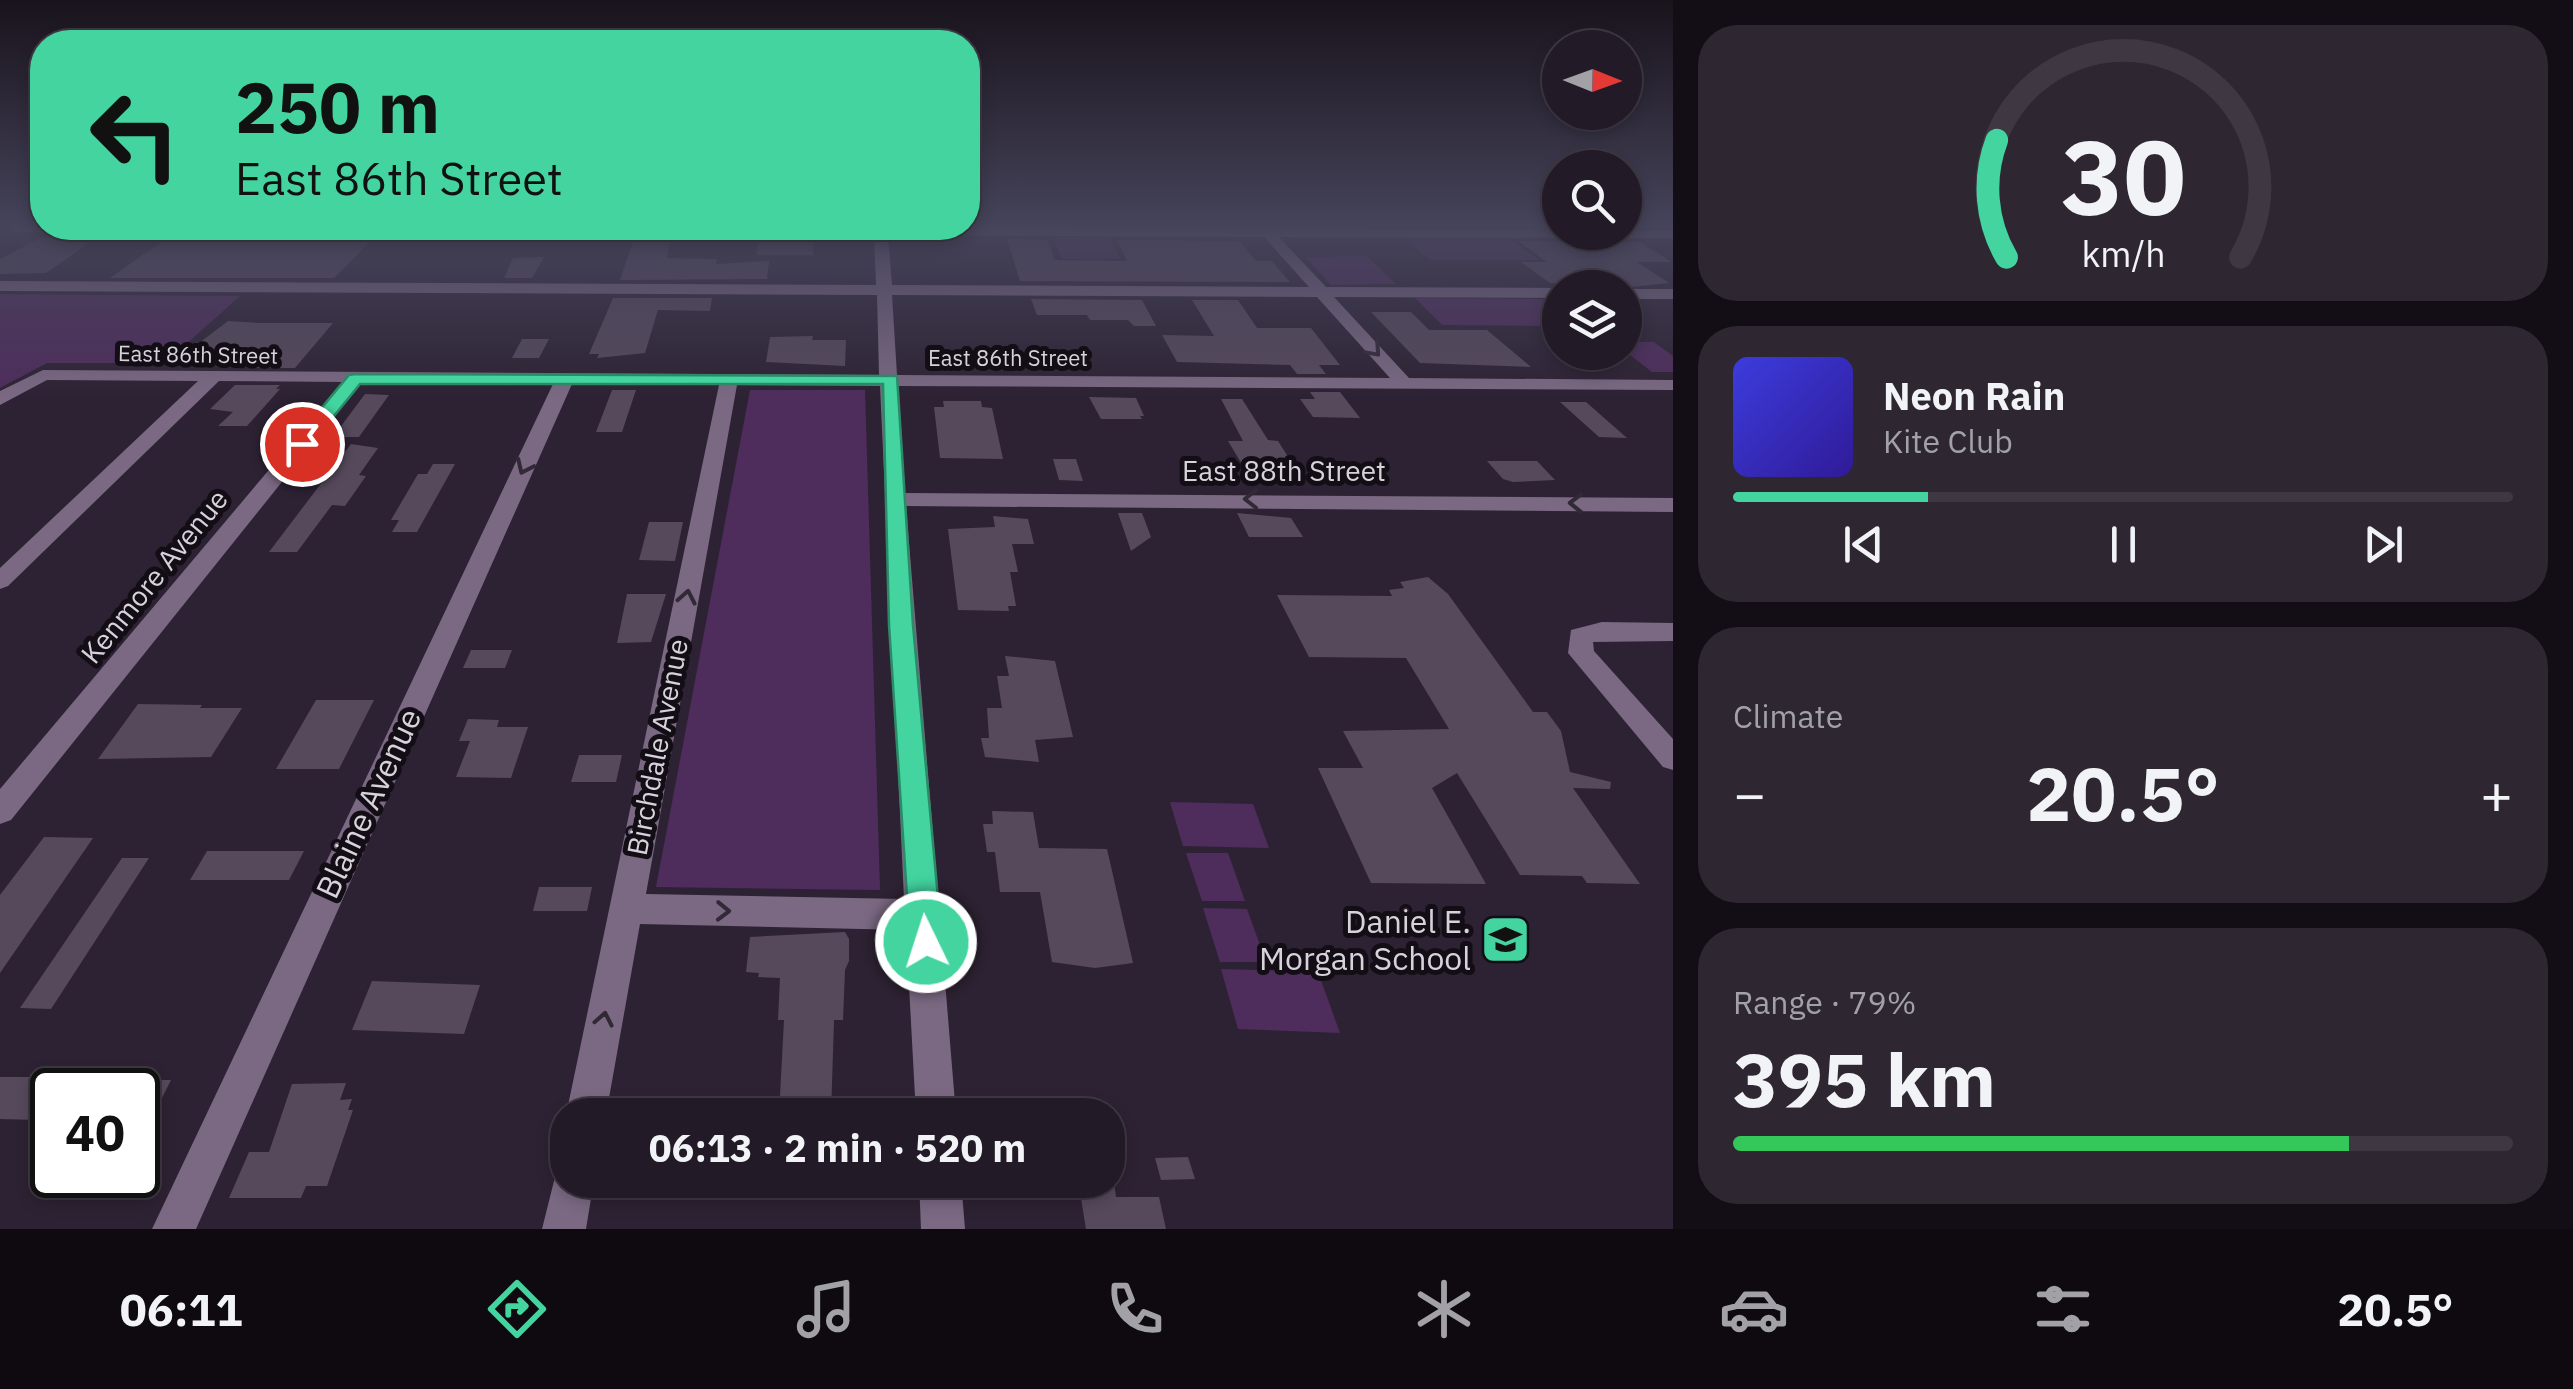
<!DOCTYPE html>
<html lang="en">
<head>
<meta charset="utf-8">
<style>
	body { margin:0; font-family:"IBM Plex Sans",sans-serif; background:#2e2732; color:#f1f3f6; height:100vh; display:flex; flex-direction:column; font-size:38px; white-space:nowrap }
	* { box-sizing:border-box; margin:0 }
	p { font-size:32px; color:#a2a1a7 }
	.icon { flex:none; width:55px; height:55px; fill:none; stroke:currentColor; stroke-width:2; stroke-linecap:round; stroke-linejoin:round }
	.map { position:relative; flex:1; overflow:hidden }
	.side { display:flex; flex-direction:column; gap:25px; padding:25px; background:#130e15; width:900px }
	.side>* { flex:none }
	.top-card { position:absolute; left:30px; top:30px; width:950px; height:210px; border-radius:40px; box-shadow:0 5px 15px #0003,0 0 0 2px #3f3843; background:#43d4a0; color:#111; overflow:hidden }
	.needle { width:65px; rotate:91deg }
	.fabs { position:absolute; left:1542px; top:30px; display:grid; gap:20px }
	.fabs a { display:grid; place-items:center; width:100px; height:100px; border-radius:50%; background:#221a26; box-shadow:0 5px 15px #0003,0 0 0 2px #3f3843; font-size:50px }
	.speed { position:absolute; left:30px; top:1068px; display:flex; gap:20px; font-size:50px; font-weight:700; text-align:center }
	.speed>* { display:grid; place-content:center; width:130px; height:130px; border-radius:50%; background:#221a26; box-shadow:0 5px 15px #0003,0 0 0 2px #3f3843; line-height:1 }
	.speed .limit { border:5px solid #111; border-radius:15px; background:#fff; color:#111 }
	.pin { position:absolute; display:grid; place-items:center; width:85px; height:85px; color:#fff; margin:-42px; border:5px solid #fff; border-radius:50%; box-shadow:0 2px 10px #0007 }
	.me { position:absolute; width:110px; margin:-55px; rotate:356deg; stroke-linejoin:round; filter:drop-shadow(0 0 8px #0008) }
	.turn { display:flex; align-items:center; gap:35px; height:210px; padding:0 40px; font-size:45px }
	.turn .icon { width:130px; height:130px; stroke-width:2.5 }
	.turn b { display:block; font-size:70px; line-height:85px }
	.big { font-size:75px; font-weight:800; line-height:1.1 }
	.side .tile { flex:1; display:flex; flex-direction:column; justify-content:center; gap:15px; min-width:0; padding:0 35px; border-radius:40px; background:#2e2732 }
	.side .dial { align-items:center; gap:0 }
	.dial svg { height:260px; overflow:visible; fill:none; stroke:#3f3843; stroke-width:7; stroke-linecap:round; text-anchor:middle }
	.dial text { fill:#f1f3f6; stroke:none }
	.song { display:flex; align-items:center; gap:30px }
	.cover { width:120px; height:120px; border-radius:15px; background:linear-gradient(135deg,hsl(240 70% 55%),hsl(250 70% 35%)) }
	.played { height:10px; border-radius:5px; background:linear-gradient(90deg,#43d4a0 25%,#3f3843 25%) }
	.keys { display:flex; justify-content:space-around; direction:ltr }
	.heat { display:flex; justify-content:space-between; align-items:center; font-size:55px; direction:ltr }
	.charge { height:15px; border-radius:8px; background:linear-gradient(90deg,#34c759 79%,#3f3843 0) }
	.trip { position:absolute; left:550px; top:1098px; width:575px; height:100px; border-radius:40px; background:#221a26; box-shadow:0 5px 15px #0003,0 0 0 2px #3f3843; font-weight:800; line-height:100px; text-align:center }
	.dock { display:flex; height:160px; justify-content:space-around; align-items:center; background:#0e0a0f; color:#a2a1a7 }
	.dock .icon { width:70px; height:70px }
	.dock .active { color:#43d4a0 }
	.dock b { font-size:45px; color:#f1f3f6 }
	main { display:flex; flex:1; min-height:0 }
	.map>svg:first-child { display:block }
	.green { fill:#4e2d5c }
	.building { fill:#56495c }
	.lines { fill:none; stroke-linecap:round; stroke-linejoin:round }
	.minor { fill:#7b6983; fill-rule:evenodd }
	.oneway { stroke:#322936 }
	.route { fill:#43d4a0; stroke:#2c8a68; stroke-width:2.5 }
	.labels { text-anchor:middle; dominant-baseline:central; stroke-width:10; stroke-linejoin:round; paint-order:stroke }
	.far-street-label { font-size:22px; fill:#d8d1dc; stroke:#130e15 }
	.street-label { font-size:28px; fill:#d8d1dc; stroke:#130e15 }
	.near-street-label { font-size:32px; fill:#d8d1dc; stroke:#130e15 }
	.near-poi-label { font-size:32px; fill:#d8d1dc; stroke:#130e15; text-anchor:end }
</style>
</head>
<body>
<main>
<div class="map">
<svg width="1673" height="1229" viewBox="0 0 1673 1229">
	<rect width="100%" height="100%" fill="#2d2233"/>
	<g class="green">
		<path d="M1053,238h56l12,21h-59z"/>
		<path d="M1404,238l105,1 30,21h-109z"/>
		<path d="M1367,256l29,28 -65,1 -26,-28z"/>
		<path d="M0,294l240,2 -75,67h-118l-47,25z"/>
		<path d="M1415,298l127,1 18,13v14l-118,-1z"/>
		<path d="M1625,342h29l19,14v16h-21l-27,-21 8,-3z"/>
		<path d="M750,390h115l15,500 -224,-3z"/>
		<path d="M1170,802l83,2 16,44 -86,-2z"/>
		<path d="M1186,853h42l17,48h-43z"/>
		<path d="M1203,908l44,1 19,53h-46z"/>
		<path d="M1221,969l97,3 22,61 -102,-4z"/>
	</g>
	<g class="building">
		<path d="M99,236l-53,37 -46,1v-15l42,-22z"/>
		<path d="M170,236l69,2 136,-1 -41,41h-224z"/>
		<path d="M634,238h36l-3,20 50,1 -1,5 53,-3 -2,18 -147,1z"/>
		<path d="M760,238l54,1 -1,16h-57z"/>
		<path d="M1007,239l40,1 8,20 72,1 -10,-21 123,1 16,20h16l18,21 -270,-1z"/>
		<path d="M1518,241l122,1 32,20h-35l32,21 -47,5 -19,-5h-53l-29,-21h26z"/>
		<path d="M544,257l-12,21h-28l9,-20z"/>
		<path d="M613,298h99l-2,13 -52,-1 -13,43 -48,5 2,-4h-10z"/>
		<path d="M1031,299l111,1 14,26h-22l-6,-6h-38l-3,-5h-50z"/>
		<path d="M1192,300h46l19,28h54l29,37h-21l7,9h-29l-7,-9 -113,-3 -15,-27 52,1z"/>
		<path d="M1371,312h40l18,18h58l44,37 -111,-4z"/>
		<path d="M228,321l31,2h74l-38,45h-43l8,-8 -82,-1z"/>
		<path d="M813,336l-1,4h34l-1,26 -79,-4 4,-25z"/>
		<path d="M522,339h27l-10,19h-27z"/>
		<path d="M235,385h45l-4,4h4l-33,37h-29l15,-14 -23,-3z"/>
		<path d="M612,390h24l-14,42h-26z"/>
		<path d="M1310,392h30l20,26 -47,-1 -13,-18h15z"/>
		<path d="M365,394l24,1 -30,42h-26z"/>
		<path d="M1089,397l47,1 8,18h-4l2,3h-41z"/>
		<path d="M1221,399h21l26,41 10,1 23,36 -49,4 -24,-40h15z"/>
		<path d="M943,401h38l1,6 10,1 11,51 -63,-1 -6,-51h10z"/>
		<path d="M1560,402h26l41,36 -28,-1z"/>
		<path d="M351,444l27,4 -19,27 7,1 -21,30 -13,-1 -35,47h-28z"/>
		<path d="M1053,459h23l7,22 -24,-1z"/>
		<path d="M1487,461h50l18,19 -42,2 -10,-3z"/>
		<path d="M433,464h22l-38,68h-25l7,-12h-8l27,-46h9z"/>
		<path d="M1118,513h24l9,24 -20,14z"/>
		<path d="M1237,513l54,5 12,19h-54z"/>
		<path d="M993,516l35,3 6,25h-22l6,28h-8l6,34h-8l1,5 -51,-1 -10,-81 47,-2z"/>
		<path d="M649,522h34l-8,39 -36,-1z"/>
		<path d="M1428,577l20,17 85,118h14l14,19 9,41 41,10 -1,7 -37,-1 67,96 -53,-1 -5,-7 -62,-1 -63,-102 -25,15 54,96 -115,-1 -53,-115h45l-20,-37 106,-2 -43,-71 -97,-1 -32,-62 115,1 -3,-6 15,-2 -4,-6z"/>
		<path d="M627,594h39l-15,48 -34,1z"/>
		<path d="M471,650h41l-7,18h-42z"/>
		<path d="M1005,656l50,5 18,76 -38,3 4,22 -54,-5 -4,-19h8l-2,-30h15l-5,-32h12z"/>
		<path d="M316,700h58l-35,69h-63z"/>
		<path d="M138,704l64,1 -2,3h42l-31,49 -113,2z"/>
		<path d="M468,719l31,1 -2,7h31l-17,51 -55,-1 14,-36h-11z"/>
		<path d="M579,755h43l-6,27h-45z"/>
		<path d="M992,811l41,1 6,36 68,1 26,114 -38,5 -43,-6 -12,-70h-40l-5,-40h-8l-4,-28h10z"/>
		<path d="M44,837l49,1 -93,135v-78z"/>
		<path d="M207,851h97l-15,29h-99z"/>
		<path d="M122,858h27l-98,151 -31,-1z"/>
		<path d="M539,887h53l-5,24h-54z"/>
		<path d="M845,932l4,7v22l-4,9 -2,50h-9l-3,95h-52l5,-95h-6l2,-42 -22,-1 1,-4 -13,-1 4,-35z"/>
		<path d="M372,981l108,4 -16,49 -112,-4z"/>
		<path d="M0,1077h63l-26,43 -37,-1z"/>
		<path d="M138,1080h33l-33,66z"/>
		<path d="M346,1083l-6,17 12,-1 -4,11h5l-26,76h-21l-5,12h-72l20,-46h20l23,-68z"/>
		<path d="M1188,1157l7,22 -34,1 -6,-22z"/>
		<path d="M1078,1180l36,2 2,15h43l7,32h-80z"/>
	</g>
	<g class="lines">
		<g class="minor">
			<path d="M8,226l1665,4v8l-394,-1 47,50 234,1v10l-226,-1 75,81 264,2v10l-775,-4 7,107 768,5v14l-767,-6 50,609h-40l-10,-185 -266,-6 -34,191h-38v3l-2,-3 153,-730 -147,-1 -376,845h-44l401,-845 -191,-2 -351,438 -11,4v-35l343,-407 -124,-1 -211,205 -8,3v-21l198,-187 -151,-1 -47,25v-14l43,-21 836,5 -2,-80 -877,-4v-10l876,4 -2,-50 -860,-3zM888,235l376,2 45,50 -417,-2zM892,295l425,2 73,81 -493,-3zM737,385l143,1 24,513 -258,-5z"/>
			<rect x="1625" y="289" width="48" height="10"/>
			<path d="M1602,622l71,1v18l-80,1 1,9 79,88v31l-10,-3 -95,-114 3,-23z"/>
			<path d="M568,1161v19h26l-8,49h-44l16,-64z"/>
			<path d="M919,1180h42l4,49h-44z"/>
		</g>
	</g>
	<defs><path id="oneway-chevron" d="M-2-3.5L2.5 0L-2 3.5" fill="none" stroke-width="1.6" stroke-linecap="round" stroke-linejoin="round" transform="scale(2.5)"/></defs>
	<g class="oneway">
		<use href="#oneway-chevron" transform="translate(1374 350) rotate(48)"/>
		<use href="#oneway-chevron" transform="translate(524 467) rotate(115)"/>
		<use href="#oneway-chevron" transform="translate(1251 499) rotate(-180)"/>
		<use href="#oneway-chevron" transform="translate(1576 503) rotate(-179)"/>
		<use href="#oneway-chevron" transform="translate(687 597) rotate(-79)"/>
		<use href="#oneway-chevron" transform="translate(723 911) rotate(1)"/>
		<use href="#oneway-chevron" transform="translate(604 1019) rotate(-79)"/>
	</g>
	<linearGradient id="sky" x2="0" y2="1"><stop stop-color="#19131c"/><stop offset="0.57" stop-color="#46445b"/><stop offset="1" stop-color="#46445b" stop-opacity="0"/></linearGradient>
	<rect width="1673" height="398" fill="url(#sky)"/>
	<path class="route" d="M355,374l542,2 16,249 29,317 -5,10 -11,4 -11,-4 -5,-10 -21,-317 -6,-241h-523l-52,64h-13v-8l54,-65z"/>
	<defs>
		<symbol id="school-square" viewBox="-11 -11 22 22"><rect x="-9" y="-9" width="18" height="18" rx="4" fill="#43d4a0" stroke="#130e15"/><path d="M0-5L7-2L0 1L-7-2ZM-4 1L0 2.5L4 1V4Q0 6-4 4Z" fill="#111"/></symbol>
	</defs>
	<g fill-rule="evenodd">
		<use href="#school-square" x="1478" y="912" width="55" height="55"/>
	</g>
	<g class="labels">
		<g class="far-street-label">
			<text transform="translate(198 354) rotate(1)">East 86th Street</text>
			<text x="1008" y="357">East 86th Street</text>
		</g>
		<g class="street-label">
			<text x="1284" y="470">East 88th Street</text>
			<text transform="translate(154 576) rotate(-51)">Kenmore Avenue</text>
			<text transform="translate(657 747) rotate(-79)">Birchdale Avenue</text>
		</g>
		<g class="near-street-label">
			<text transform="translate(368 803) rotate(-65)">Blaine Avenue</text>
		</g>
		<g class="near-poi-label">
			<text x="1471" y="921">Daniel E.<tspan x="1471" dy="37">Morgan School</tspan></text>
		</g>
	</g>
</svg>
<div class="fabs">
<a><svg class="needle" viewBox="-14 -14 28 28"><path d="M0-13l5 13h-10z" fill="#e53935"/><path d="M0 13l5-13h-10z" fill="#a2a1a7"/></svg></a>
<a><svg class="icon" aria-label="search" viewBox="0 0 24 24"><circle cx="10" cy="10" r="6"/><path d="M15 15l6 6"/></svg></a>
<a><svg class="icon" aria-label="layers" viewBox="0 0 24 24"><path d="M12 4l9 5-9 5-9-5zM3 14l9 5 9-5"/></svg></a>
</div>
<div class="speed"><div class="limit">40</div></div>
<div class="pin" style="left:302px;top:444px;background:#d93025"><svg class="icon" aria-label="arrive" viewBox="0 0 24 24"><path d="M6 21V4h12l-3 4 3 4H6"/></svg></div>
<svg class="me" style="left:926px;top:942px" viewBox="-20 -20 40 40"><circle r="17" fill="#43d4a0" stroke="#fff" stroke-width="3"/><path d="M0-11L8 9 0 5-8 9z" fill="#fff"/></svg>
<div class="trip">06:13 · 2 min · 520 m</div>
<div class="top-card">
<div class="turn"><svg class="icon" aria-label="left" viewBox="0 0 24 24"><path d="M17 20v-9H6M10 6l-5 5 5 5"/></svg><div><b>250 m</b>East 86th Street</div></div>
</div>
</div>
<section class="side">
<div class="tile dial"><svg viewBox="0 0 100 80">
<path d="M14 69A42 42 0 1 1 86 69"/>
<path d="M14 69A42 42 0 0 1 11 33" stroke="#43d4a0"/>
<text x="50" y="56" font-size="32" font-weight="700">30</text>
<text x="50" y="72" font-size="11">km/h</text>
</svg></div>
<div class="tile">
<div class="song"><i class="cover"></i><div><b>Neon Rain</b><p>Kite Club</p></div></div>
<div class="played"></div>
<div class="keys"><svg class="icon" aria-label="previous" viewBox="0 0 24 24"><path d="M18 5L8 12l10 7zM5 5v14"/></svg><svg class="icon" aria-label="pause" viewBox="0 0 24 24"><path d="M8 5v14M16 5v14"/></svg><svg class="icon" aria-label="next" viewBox="0 0 24 24"><path d="M6 5l10 7-10 7zM19 5v14"/></svg></div>
</div>
<div class="tile"><p>Climate</p>
<div class="heat"><a>−</a><b class="big">20.5°</b><a>+</a></div>
</div>
<div class="tile"><p>Range · 79%</p><b class="big">395 km</b><div class="charge"></div></div>
</section>
</main>
<nav class="dock">
<b>06:11</b>
<svg class="icon active" aria-label="directions" viewBox="0 0 24 24"><path d="M12 3l9 9-9 9-9-9zM9 14v-3h6M13 9l2 2-2 2"/></svg>
<svg class="icon" aria-label="music" viewBox="0 0 24 24"><path d="M9 18V5l10-2v13"/><circle cx="6" cy="18" r="3"/><circle cx="16" cy="16" r="3"/></svg>
<svg class="icon" aria-label="phone" viewBox="0 0 24 24"><path d="M5 4h4l2 5-3 2q2 4 5 5l2-3 5 2v4C11 20 4 13 5 4z"/></svg>
<svg class="icon" aria-label="climate" viewBox="0 0 24 24"><path d="M12 3v18M4 7l16 10M4 17L20 7"/></svg>
<svg class="icon" aria-label="car" viewBox="0 0 24 24"><path d="M5 17H2v-5l4-1 3-4h7l3 4 3 1v5h-3M9 17h6M6 11h13"/><circle cx="7" cy="17" r="2"/><circle cx="17" cy="17" r="2"/></svg>
<svg class="icon" aria-label="filters" viewBox="0 0 24 24"><path d="M4 7h16M4 17h16"/><circle cx="9" cy="7" r="2"/><circle cx="15" cy="17" r="2"/></svg>
<b>20.5°</b>
</nav>
</body>
</html>
